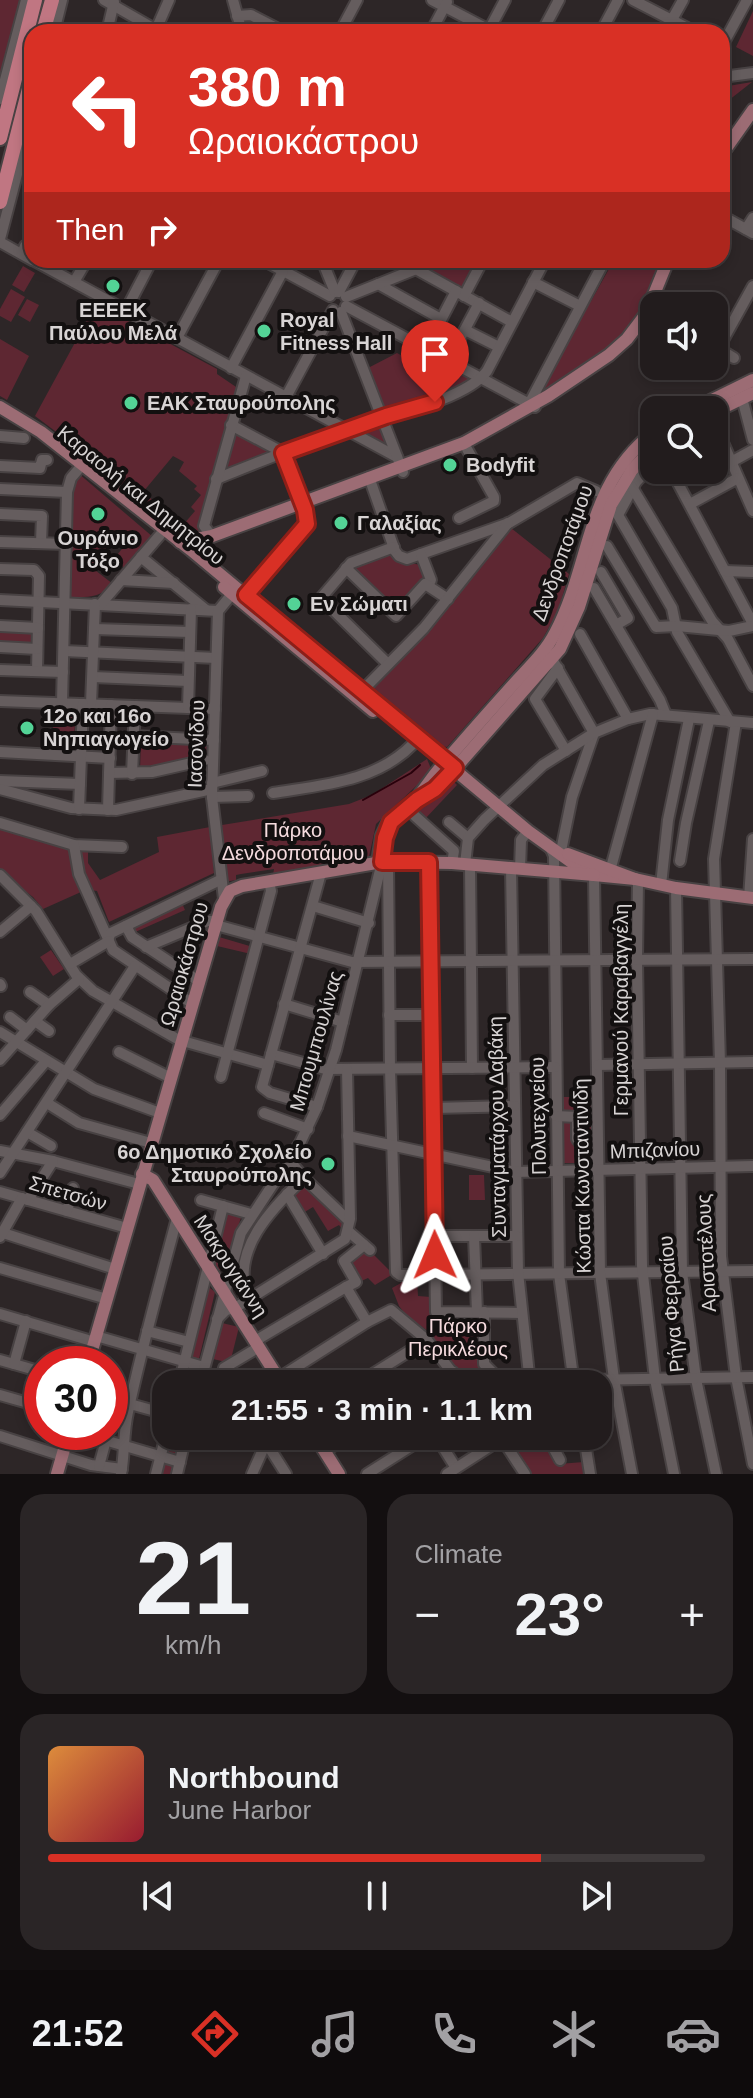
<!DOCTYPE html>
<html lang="en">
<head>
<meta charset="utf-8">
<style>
	body { margin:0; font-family:Helvetica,sans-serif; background:#2a2526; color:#f1f3f6; height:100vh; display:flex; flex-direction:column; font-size:30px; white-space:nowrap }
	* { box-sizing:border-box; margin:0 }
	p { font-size:26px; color:#a2a1a4 }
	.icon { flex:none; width:44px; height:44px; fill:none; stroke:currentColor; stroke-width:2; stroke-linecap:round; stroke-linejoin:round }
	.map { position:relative; height:1474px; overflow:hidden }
	.drawer { display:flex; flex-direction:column; gap:20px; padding:20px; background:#130f10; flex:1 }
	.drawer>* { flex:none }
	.guide { position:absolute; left:24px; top:24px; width:706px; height:244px; border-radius:24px; box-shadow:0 4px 12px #0003,0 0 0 2px #3f3a3b; background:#d93025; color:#fff; overflow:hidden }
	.controls { position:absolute; left:640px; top:292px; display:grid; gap:16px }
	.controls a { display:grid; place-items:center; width:88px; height:88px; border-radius:16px; background:#221c1d; box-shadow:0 4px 12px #0003,0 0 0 2px #3f3a3b; font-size:40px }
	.speed { position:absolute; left:24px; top:1346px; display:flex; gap:16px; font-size:40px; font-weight:700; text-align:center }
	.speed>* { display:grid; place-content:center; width:104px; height:104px; border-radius:50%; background:#221c1d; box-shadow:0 4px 12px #0003,0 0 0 2px #3f3a3b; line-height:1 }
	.speed .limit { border:12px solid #d22; background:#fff; color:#111 }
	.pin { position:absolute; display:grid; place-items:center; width:68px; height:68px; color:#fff; margin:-82px -34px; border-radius:50% 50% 50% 0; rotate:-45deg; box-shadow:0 0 8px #0007 }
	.pin .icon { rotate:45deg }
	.me { position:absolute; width:88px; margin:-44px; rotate:359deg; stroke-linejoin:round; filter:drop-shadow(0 0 6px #0008) }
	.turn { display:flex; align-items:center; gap:28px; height:168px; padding:0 32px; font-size:36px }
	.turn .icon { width:104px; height:104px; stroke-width:2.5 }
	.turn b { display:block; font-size:56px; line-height:68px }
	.then { display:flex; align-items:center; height:76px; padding:0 32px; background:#0003; gap:16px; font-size:30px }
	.big { font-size:60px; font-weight:700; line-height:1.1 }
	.drawer .card { flex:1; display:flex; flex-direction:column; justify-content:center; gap:12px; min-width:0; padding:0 28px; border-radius:24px; background:#2a2526 }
	.drawer .dial { align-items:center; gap:0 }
	.dial b { font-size:104px; line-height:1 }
	.song { display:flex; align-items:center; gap:24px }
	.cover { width:96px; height:96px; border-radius:12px; background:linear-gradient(135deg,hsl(30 70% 55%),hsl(350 70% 35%)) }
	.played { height:8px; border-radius:4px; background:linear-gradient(90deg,#d93025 75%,#3f3a3b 75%) }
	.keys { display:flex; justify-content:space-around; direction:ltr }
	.heat { display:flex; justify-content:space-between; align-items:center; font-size:44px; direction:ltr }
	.drawer .tiles { flex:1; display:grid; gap:20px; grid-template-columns:1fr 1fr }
	.card:last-child { grid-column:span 2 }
	.trip { position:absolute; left:152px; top:1370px; width:460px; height:80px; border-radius:24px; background:#221c1d; box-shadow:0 4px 12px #0003,0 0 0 2px #3f3a3b; font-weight:700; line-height:80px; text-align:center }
	.dock { display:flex; height:128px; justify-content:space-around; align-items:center; background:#0e0b0c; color:#a2a1a4 }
	.dock .icon { width:56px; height:56px }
	.dock .active { color:#d93025 }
	.dock b { font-size:36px; color:#f1f3f6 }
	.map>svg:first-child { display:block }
	.green { fill:#5e2732; fill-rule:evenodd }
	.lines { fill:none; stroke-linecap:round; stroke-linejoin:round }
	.stream { stroke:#29010b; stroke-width:2 }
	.minor-casing { stroke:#484243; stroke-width:14 }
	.major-casing { stroke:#484243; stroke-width:16 }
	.highway-casing { stroke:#484243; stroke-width:18 }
	.minor { stroke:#655d5e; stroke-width:10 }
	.major { stroke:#9c6c74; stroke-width:12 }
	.highway { stroke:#c07682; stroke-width:14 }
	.route-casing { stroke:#8d1f18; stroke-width:20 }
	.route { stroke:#d93025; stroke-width:14 }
	.poi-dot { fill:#53d396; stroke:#131010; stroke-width:3 }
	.labels { text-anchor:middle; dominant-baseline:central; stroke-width:8; stroke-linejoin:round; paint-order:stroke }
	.poi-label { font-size:20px; font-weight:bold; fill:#d8d4d4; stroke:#131010; text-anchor:start }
	.street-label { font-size:20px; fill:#d8d4d4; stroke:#131010 }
	.park-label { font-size:20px; fill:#f5dbde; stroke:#131010 }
</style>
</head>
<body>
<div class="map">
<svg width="753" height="1474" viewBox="0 0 753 1474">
	<rect width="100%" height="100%" fill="#2d2627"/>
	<g class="green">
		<path d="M0,0h20l-20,76z"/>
		<path d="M753,11v45l-17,-9z"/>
		<path d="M752,82l-28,22 -2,2v-19z"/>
		<path d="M429,260h48l-15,27 -37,-20z"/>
		<path d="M614,260h50l-19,47 -30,40 -82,56 48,-96 10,-6z"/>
		<path d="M23,266l12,7 -11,19 -12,-7z"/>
		<path d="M11,289l14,8 -14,25 -11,-6v-7z"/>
		<path d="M27,299l12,6 -9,17 -12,-7z"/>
		<path d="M96,304l121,65v5l22,15 -41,144 -16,4 -91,-79 -56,-42zM173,456l11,6 -5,9 18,15 -3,3 7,6 -10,12 4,4 -12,14 -40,-33z"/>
		<path d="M0,339l29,17 -22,44 -7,-4z"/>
		<path d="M418,345l58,33 -51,25 -41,10 -16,-45 29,-15 13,7z"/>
		<path d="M381,419l12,33 -43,-22z"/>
		<path d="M234,430l43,21 -52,21 -3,-5z"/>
		<path d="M78,473l75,64 -28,34 -8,-16 13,-16 -10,-7 -29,35 22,17c-14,15 -26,13 -45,13l2,-105z"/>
		<path d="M511,528l58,46 -11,37 -15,27 -96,109 -12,-2 -65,-54 65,-68z"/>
		<path d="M390,551l9,10 22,4 6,11 -30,39 -47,-47z"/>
		<path d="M0,628l36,1 -1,17 -35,-1z"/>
		<path d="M54,709l22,1 -3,42 -21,-1z"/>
		<path d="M141,740l66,3 -1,16 -66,11z"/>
		<path d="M427,759l5,12 -56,53 -7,33 -96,18 1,-6 -33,5 -5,1v5l-11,2 -3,-57 127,-21 23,-9z"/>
		<path d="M451,779l6,6 -33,35 -9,-10z"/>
		<path d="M210,827l4,46 -105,49 -12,-31 -7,-1 -9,-20 -3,-24h10v17l12,17 59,-28 -2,-15z"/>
		<path d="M0,829l70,18 3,24 8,21 -38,17 -10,-12 -33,-25z"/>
		<path d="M181,901l4,9 -52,23 -3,-8z"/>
		<path d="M219,937l34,10 -2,7 -34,-8z"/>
		<path d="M51,950l13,19 -11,7 -13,-19z"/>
		<path d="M560,1097h36l1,66h-37z"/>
		<path d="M469,1175h15l1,25h-16z"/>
		<path d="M303,1181l44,42 -2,10 -6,-8 -11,6 -15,-24 -10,6 -12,-19z"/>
		<path d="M226,1211l16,3 -17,56h-8l-4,-12z"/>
		<path d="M364,1245l29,29 -18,11 -7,-7 -11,5 -13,-22z"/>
		<path d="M401,1278l16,1 1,17 13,1 1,20h47l2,47 37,20h-52l-37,-52 -23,-17 -7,-9 -7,-18 9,-5z"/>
		<path d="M206,1285l9,7 -22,92h-10z"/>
		<path d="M222,1323l17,4 -9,36 -17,-4z"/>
		<path d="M169,1436h10l-8,38h-12z"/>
		<path d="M515,1436h29l14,28 26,-2 2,12h-56l-22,-33z"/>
	</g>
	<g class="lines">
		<path class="stream" d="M363,800l48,-27 9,-8"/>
		<defs>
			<g id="minor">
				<path d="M104,0l56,32"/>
				<path d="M233,0l9,32"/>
				<path d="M432,0l61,32"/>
				<path d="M633,0l62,32"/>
				<path d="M237,16l14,-1 33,17"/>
				<path d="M54,32l8,-32"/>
				<path d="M107,32l7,-30"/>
				<path d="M155,32l14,-32"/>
				<path d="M340,32l17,-32"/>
				<path d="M431,32l16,-30"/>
				<path d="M488,32l17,-32"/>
				<path d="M542,32l17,-32"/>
				<path d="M601,32l17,-32"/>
				<path d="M665,32l18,-32"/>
				<path d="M722,46l25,-46"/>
				<path d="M722,77l31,-4"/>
				<path d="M0,99l26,-99"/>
				<path d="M722,216l31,17"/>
				<path d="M746,229l7,-11"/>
				<path d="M0,239l32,-122"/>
				<path d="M0,242l32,18"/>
				<path d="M22,254l3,-8 7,-5"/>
				<path d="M33,260l364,197"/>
				<path d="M263,260l67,36"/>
				<path d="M322,260l13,32"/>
				<path d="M416,269l96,53"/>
				<path d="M74,282l13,-22"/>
				<path d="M533,282l47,24"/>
				<path d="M378,284l63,35"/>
				<path d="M339,292l17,-32"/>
				<path d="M464,296l19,-36"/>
				<path d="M346,297l70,-28 7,-9"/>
				<path d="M346,306l189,101"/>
				<path d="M126,310l26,-50"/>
				<path d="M341,312l62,160"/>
				<path d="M465,330l34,17"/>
				<path d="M177,338l42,-78"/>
				<path d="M716,347l18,11"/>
				<path d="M426,349l30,-58"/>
				<path d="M718,349l35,-63"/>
				<path d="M448,361l31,-58"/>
				<path d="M231,368l52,-97"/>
				<path d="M286,397l47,-87"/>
				<path d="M742,398l11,42"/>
				<path d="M529,404l76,-144"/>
				<path d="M714,422l39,89"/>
				<path d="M231,425l51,27 20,50"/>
				<path d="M0,436l24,2"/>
				<path d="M714,454l11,-6"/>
				<path d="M731,462l22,-12"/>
				<path d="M654,463l-18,19 -18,33 54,93 5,24 53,90"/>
				<path d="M0,466l40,2 2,-8h5"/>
				<path d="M671,470l82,154"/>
				<path d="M369,477l26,74 4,5 8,3 102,-36 68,-40 19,8"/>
				<path d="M216,479c43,-17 85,-34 128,-49 37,-13 121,-29 143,-59l58,-111"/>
				<path d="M632,487l80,134 16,18 25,47"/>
				<path d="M0,489l67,3"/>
				<path d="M690,504l48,-26"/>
				<path d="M0,514l42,2 -1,27"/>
				<path d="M459,518l35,-17v-4l-27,-48"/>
				<path d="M212,536l-8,-10 42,-150"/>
				<path d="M0,542l67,2"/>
				<path d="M607,546l49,81 21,-1 52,5 24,-5"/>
				<path d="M421,554l10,26 -2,4"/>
				<path d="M141,557l65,53"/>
				<path d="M346,568l50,48 29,-32 23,15"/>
				<path d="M0,569l34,1 5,6 -2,95"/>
				<path d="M725,571l28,1"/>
				<path d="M601,572l27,46 -12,7"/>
				<path d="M121,580l53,3"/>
				<path d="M594,588l66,112 6,15"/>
				<path d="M0,600l218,11"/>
				<path d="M100,605l60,-70"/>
				<path d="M0,626l38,2"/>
				<path d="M94,629l96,3"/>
				<path d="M580,634l48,85"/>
				<path d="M0,647l37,2"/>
				<path d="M64,651l152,7"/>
				<path d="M552,659l42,74 -22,64 -11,54"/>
				<path d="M388,664l-67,-66 30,-35 43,-16"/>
				<path d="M558,668l-23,31 31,52"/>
				<path d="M0,670l63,2"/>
				<path d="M93,677l95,4"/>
				<path d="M362,691l62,-63 84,-105"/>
				<path d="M0,701l215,8"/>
				<path d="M62,703l5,-211 4,-14 12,-14"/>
				<path d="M91,704l4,-100"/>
				<path d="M188,708l3,-99"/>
				<path d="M736,722l-22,137 6,204 1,193 15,121 17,87"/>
				<path d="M134,736l80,4"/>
				<path d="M0,752l110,6"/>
				<path d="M109,773l43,-1 53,-12"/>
				<path d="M132,774l3,-68"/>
				<path d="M0,781l80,3"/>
				<path d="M212,783l50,-12"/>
				<path d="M0,789l71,19 45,2 96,-21"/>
				<path d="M273,793c49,-8 103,-11 140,-49"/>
				<path d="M212,797l36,-1"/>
				<path d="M79,809l4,-105"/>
				<path d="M108,810l3,-105"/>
				<path d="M415,816l39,35 -2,12"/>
				<path d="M449,822l19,16"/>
				<path d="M0,823l74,22 48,2"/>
				<path d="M74,845l5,29 34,76 80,54"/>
				<path d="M550,847l4,9 5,418 15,110"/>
				<path d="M680,861l6,-38 23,-102"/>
				<path d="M388,862l2,207 6,203 4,3h35l318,-4"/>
				<path d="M429,862l7,450 86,1"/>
				<path d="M465,864l3,-26 16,-18 59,-55 51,-32 34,-14 22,-5 103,9"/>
				<path d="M470,865l2,203"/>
				<path d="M511,868l7,404 12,112"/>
				<path d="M520,869l1,-29 7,-9"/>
				<path d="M610,871l43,-157"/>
				<path d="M0,875l36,36 40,64 17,16 86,49 89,25"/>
				<path d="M594,875l6,398 14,106 18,95"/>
				<path d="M638,880l-1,80 5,306 13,113 19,95"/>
				<path d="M661,885l7,-65 21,-101"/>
				<path d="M676,888l6,384 14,107 20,95"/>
				<path d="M749,898l4,-59"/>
				<path d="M224,899l-12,-102 6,-186 14,-17"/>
				<path d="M313,906l56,17"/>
				<path d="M216,925l136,37 401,-3"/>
				<path d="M126,926l6,11 68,45"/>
				<path d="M0,932l31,-26"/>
				<path d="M108,939l3,-6 109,-53"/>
				<path d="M146,947l62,-26h9"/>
				<path d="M70,964l39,-23"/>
				<path d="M0,984l1,2"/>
				<path d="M30,992l19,13"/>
				<path d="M284,1004l59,18"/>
				<path d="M389,1015h43"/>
				<path d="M10,1017l17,13"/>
				<path d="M35,1021l14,10"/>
				<path d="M0,1032l94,57 66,24"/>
				<path d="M119,1052l52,26"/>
				<path d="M271,1054l54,15 230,-2"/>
				<path d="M0,1060l49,-55 30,-26"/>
				<path d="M598,1065l155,-3"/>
				<path d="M221,1077l50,-186 -2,-10"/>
				<path d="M47,1103l32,20 72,20"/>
				<path d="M317,1107l-47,-14 -8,-6 59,-214"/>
				<path d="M434,1108l81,-2"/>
				<path d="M264,1113l44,16"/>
				<path d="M0,1115l46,-54"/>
				<path d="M556,1116l21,1v22l22,29"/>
				<path d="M27,1132l24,14"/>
				<path d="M348,1136l168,36 237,-6"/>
				<path d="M0,1151l53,10 86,23"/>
				<path d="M289,1160l15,18 45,43"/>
				<path d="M0,1173l135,-207"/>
				<path d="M0,1192l127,36"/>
				<path d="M287,1194l36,60"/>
				<path d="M28,1200l25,-39"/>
				<path d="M201,1200l50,14"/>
				<path d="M67,1211l6,-23"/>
				<path d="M348,1231l22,19"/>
				<path d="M0,1232l115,37"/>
				<path d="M434,1236h83"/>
				<path d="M474,1236l3,76"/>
				<path d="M0,1237l22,-39"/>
				<path d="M364,1245l-20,16 12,21 -10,5 21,35"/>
				<path d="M0,1268l107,31"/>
				<path d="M249,1299c-21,-47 24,-92 55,-121"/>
				<path d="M484,1312v52l14,14 32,3 223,-4"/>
				<path d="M0,1314l95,28"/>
				<path d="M217,1319l9,-9 9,-2 110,-69 5,-20 -3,-150"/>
				<path d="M147,1331l42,11"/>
				<path d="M96,1336l108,31"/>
				<path d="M255,1341l91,-54"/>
				<path d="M0,1360l42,12"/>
				<path d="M14,1364l12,-43"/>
				<path d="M279,1378l88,-56 24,-12 36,30 34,44"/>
				<path d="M179,1384l44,-178"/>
				<path d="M200,1384l41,-151 59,-90 17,-36 19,-57 46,-188"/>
				<path d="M234,1384l-10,-16 35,-21"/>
				<path d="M357,1384l70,-44"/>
				<path d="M434,1384l19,-12"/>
				<path d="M0,1395l42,12"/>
				<path d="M130,1404l36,10"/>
				<path d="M77,1432l103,30"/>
				<path d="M0,1436l91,29 31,4"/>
				<path d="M262,1436l24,38"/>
				<path d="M436,1436l20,32"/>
				<path d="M500,1436l25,38"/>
				<path d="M547,1436l13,24"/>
				<path d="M584,1436l6,38"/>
				<path d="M325,1451l24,-15"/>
				<path d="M99,1466l7,-26"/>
				<path d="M121,1474c4,-21 2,-40 7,-62 14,-65 32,-130 49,-194"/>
				<path d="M156,1474l10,-39"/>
				<path d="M177,1474l9,-38"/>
				<path d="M252,1474l13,-29 7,-9"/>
				<path d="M367,1474l60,-38"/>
				<path d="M447,1474l59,-38"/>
			</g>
			<g id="major">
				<path d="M722,154l31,-44"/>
				<path d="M0,407l41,25 150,118 337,281 57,41 9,3 41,4"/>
				<path d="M692,410l61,-30"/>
				<path d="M714,412l39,-19"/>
				<path d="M180,542l32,-6 252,-93 84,-47 61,-41 18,-16 19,-25 22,-54"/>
				<path d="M224,587l149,124"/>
				<path d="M243,599l63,-74 1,-9 -5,-14"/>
				<path d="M418,797l17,-23c25,-30 51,-59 77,-88 15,-17 33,-33 43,-53 37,-70 30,-148 99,-201"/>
				<path d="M568,854l67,25 41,9 77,10"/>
				<path d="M378,863l4,-27 7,-15 55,-40 116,-132 19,-42 32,-102 21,-35 22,-23"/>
				<path d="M142,1174l11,6 129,204"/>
				<path d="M88,1364l133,-457 9,-16 12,-5 140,-24 70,1 142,12"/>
				<path d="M315,1436l24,38"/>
				<path d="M57,1474l12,-42"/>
			</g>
			<g id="highway">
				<path d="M43,32l9,-32"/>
				<path d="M0,138l35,-138"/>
				<path d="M0,202l32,-125"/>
			</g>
		</defs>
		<use href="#minor" class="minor-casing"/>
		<use href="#major" class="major-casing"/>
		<use href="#highway" class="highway-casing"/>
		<use href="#minor" class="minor"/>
		<use href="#major" class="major"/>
		<use href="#highway" class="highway"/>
	</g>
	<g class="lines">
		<defs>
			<path id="route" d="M435,1255l-6,-393h-47l3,-24 6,-16 26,-22 18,-11 20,-21 -209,-173 61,-71 -2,-14 -22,-57 103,-37 49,-14"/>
		</defs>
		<use href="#route" class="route-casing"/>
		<use href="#route" class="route"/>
	</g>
	<g class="poi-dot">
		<circle cx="113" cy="286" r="8"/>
		<circle cx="264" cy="331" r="8"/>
		<circle cx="131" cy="403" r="8"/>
		<circle cx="450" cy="465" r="8"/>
		<circle cx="98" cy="514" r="8"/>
		<circle cx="341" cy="523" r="8"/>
		<circle cx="294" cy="604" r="8"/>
		<circle cx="27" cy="728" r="8"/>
		<circle cx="328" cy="1164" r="8"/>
	</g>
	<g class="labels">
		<g class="poi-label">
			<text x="113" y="310" text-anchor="middle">ΕΕΕΕΚ<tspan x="113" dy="23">Παύλου Μελά</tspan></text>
			<text x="280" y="320">Royal<tspan x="280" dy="23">Fitness Hall</tspan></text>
			<text x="147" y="403">EAK Σταυρούπολης</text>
			<text x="466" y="465">Bodyfit</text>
			<text x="357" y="523">Γαλαξίας</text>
			<text x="98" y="538" text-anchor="middle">Ουράνιο<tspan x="98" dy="23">Τόξο</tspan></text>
			<text x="310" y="604">Εν Σώματι</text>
			<text x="43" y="716">12ο και 16ο<tspan x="43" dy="23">Νηπιαγωγείο</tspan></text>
			<text x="312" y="1152" text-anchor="end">6ο Δημοτικό Σχολείο<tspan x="312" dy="23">Σταυρούπολης</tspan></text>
		</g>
		<g class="street-label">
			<text transform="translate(141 495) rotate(39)">Καραολή και Δημητρίου</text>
			<text transform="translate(562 553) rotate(-70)">Δενδροποτάμου</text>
			<text transform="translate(196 744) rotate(-88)">Ιασονίδου</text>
			<text transform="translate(184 964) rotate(-74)">Ωραιοκάστρου</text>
			<text transform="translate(621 1010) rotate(-90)">Γερμανού Καραβαγγέλη</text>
			<text transform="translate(316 1041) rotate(-74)">Μπουμπουλίνας</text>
			<text transform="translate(538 1116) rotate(-91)">Πολυτεχνείου</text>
			<text transform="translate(497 1127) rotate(-91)">Συνταγματάρχου Δαβάκη</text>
			<text transform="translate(655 1150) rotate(-2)">Μπιζανίου</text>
			<text transform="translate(582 1176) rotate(-91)">Κώστα Κωνσταντινίδη</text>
			<text transform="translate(68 1193) rotate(16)">Σπετσών</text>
			<text transform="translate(706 1253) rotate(-93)">Αριστοτέλους</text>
			<text transform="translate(231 1266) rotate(57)">Μακρυγιάννη</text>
			<text transform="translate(671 1304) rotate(-95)">Ρήγα Φερραίου</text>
		</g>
		<g class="park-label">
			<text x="293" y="830">Πάρκο<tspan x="293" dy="23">Δενδροποτάμου</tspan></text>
			<text x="458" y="1326">Πάρκο<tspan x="458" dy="23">Περικλέους</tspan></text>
		</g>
	</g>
</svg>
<div class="controls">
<a><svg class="icon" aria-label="sound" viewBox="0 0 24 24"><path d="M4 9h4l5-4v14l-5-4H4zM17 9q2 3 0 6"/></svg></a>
<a><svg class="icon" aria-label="search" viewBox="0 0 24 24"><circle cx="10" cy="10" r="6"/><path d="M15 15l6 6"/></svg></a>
</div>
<div class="speed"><div class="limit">30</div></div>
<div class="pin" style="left:435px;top:402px;background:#d93025"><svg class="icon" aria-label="arrive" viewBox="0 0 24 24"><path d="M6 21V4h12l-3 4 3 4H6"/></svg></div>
<svg class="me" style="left:435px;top:1255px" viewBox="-20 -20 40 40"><path d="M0-17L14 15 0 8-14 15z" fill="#d93025" stroke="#fff" stroke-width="4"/></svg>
<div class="trip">21:55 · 3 min · 1.1 km</div>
<div class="guide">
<div class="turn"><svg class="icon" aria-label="left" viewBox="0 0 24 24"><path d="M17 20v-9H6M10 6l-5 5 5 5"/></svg><div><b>380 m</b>Ωραιοκάστρου</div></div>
<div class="then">Then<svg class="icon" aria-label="right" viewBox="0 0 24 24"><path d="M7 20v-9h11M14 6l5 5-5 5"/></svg></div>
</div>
</div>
<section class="drawer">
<div class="tiles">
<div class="card dial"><b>21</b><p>km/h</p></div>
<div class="card"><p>Climate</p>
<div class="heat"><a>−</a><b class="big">23°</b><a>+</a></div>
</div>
<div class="card">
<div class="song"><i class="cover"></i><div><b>Northbound</b><p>June Harbor</p></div></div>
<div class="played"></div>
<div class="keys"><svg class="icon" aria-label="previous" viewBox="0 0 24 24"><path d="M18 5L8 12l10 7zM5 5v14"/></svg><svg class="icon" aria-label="pause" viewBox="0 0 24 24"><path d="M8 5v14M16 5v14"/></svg><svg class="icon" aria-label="next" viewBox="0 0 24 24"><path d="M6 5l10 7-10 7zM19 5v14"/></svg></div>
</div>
</div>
</section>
<nav class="dock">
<b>21:52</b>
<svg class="icon active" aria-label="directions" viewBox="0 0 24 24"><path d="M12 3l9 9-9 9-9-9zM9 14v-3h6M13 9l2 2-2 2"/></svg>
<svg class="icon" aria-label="music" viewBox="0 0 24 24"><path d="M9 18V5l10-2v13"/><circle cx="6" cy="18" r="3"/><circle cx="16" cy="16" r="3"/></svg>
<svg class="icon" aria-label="phone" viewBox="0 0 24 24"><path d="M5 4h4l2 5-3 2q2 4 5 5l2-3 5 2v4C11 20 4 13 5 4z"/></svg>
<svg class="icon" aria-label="climate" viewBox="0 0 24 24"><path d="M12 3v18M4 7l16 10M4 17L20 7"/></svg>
<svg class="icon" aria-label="car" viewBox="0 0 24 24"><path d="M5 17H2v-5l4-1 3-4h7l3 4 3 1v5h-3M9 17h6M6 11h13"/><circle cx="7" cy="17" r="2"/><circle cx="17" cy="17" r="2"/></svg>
</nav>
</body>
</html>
